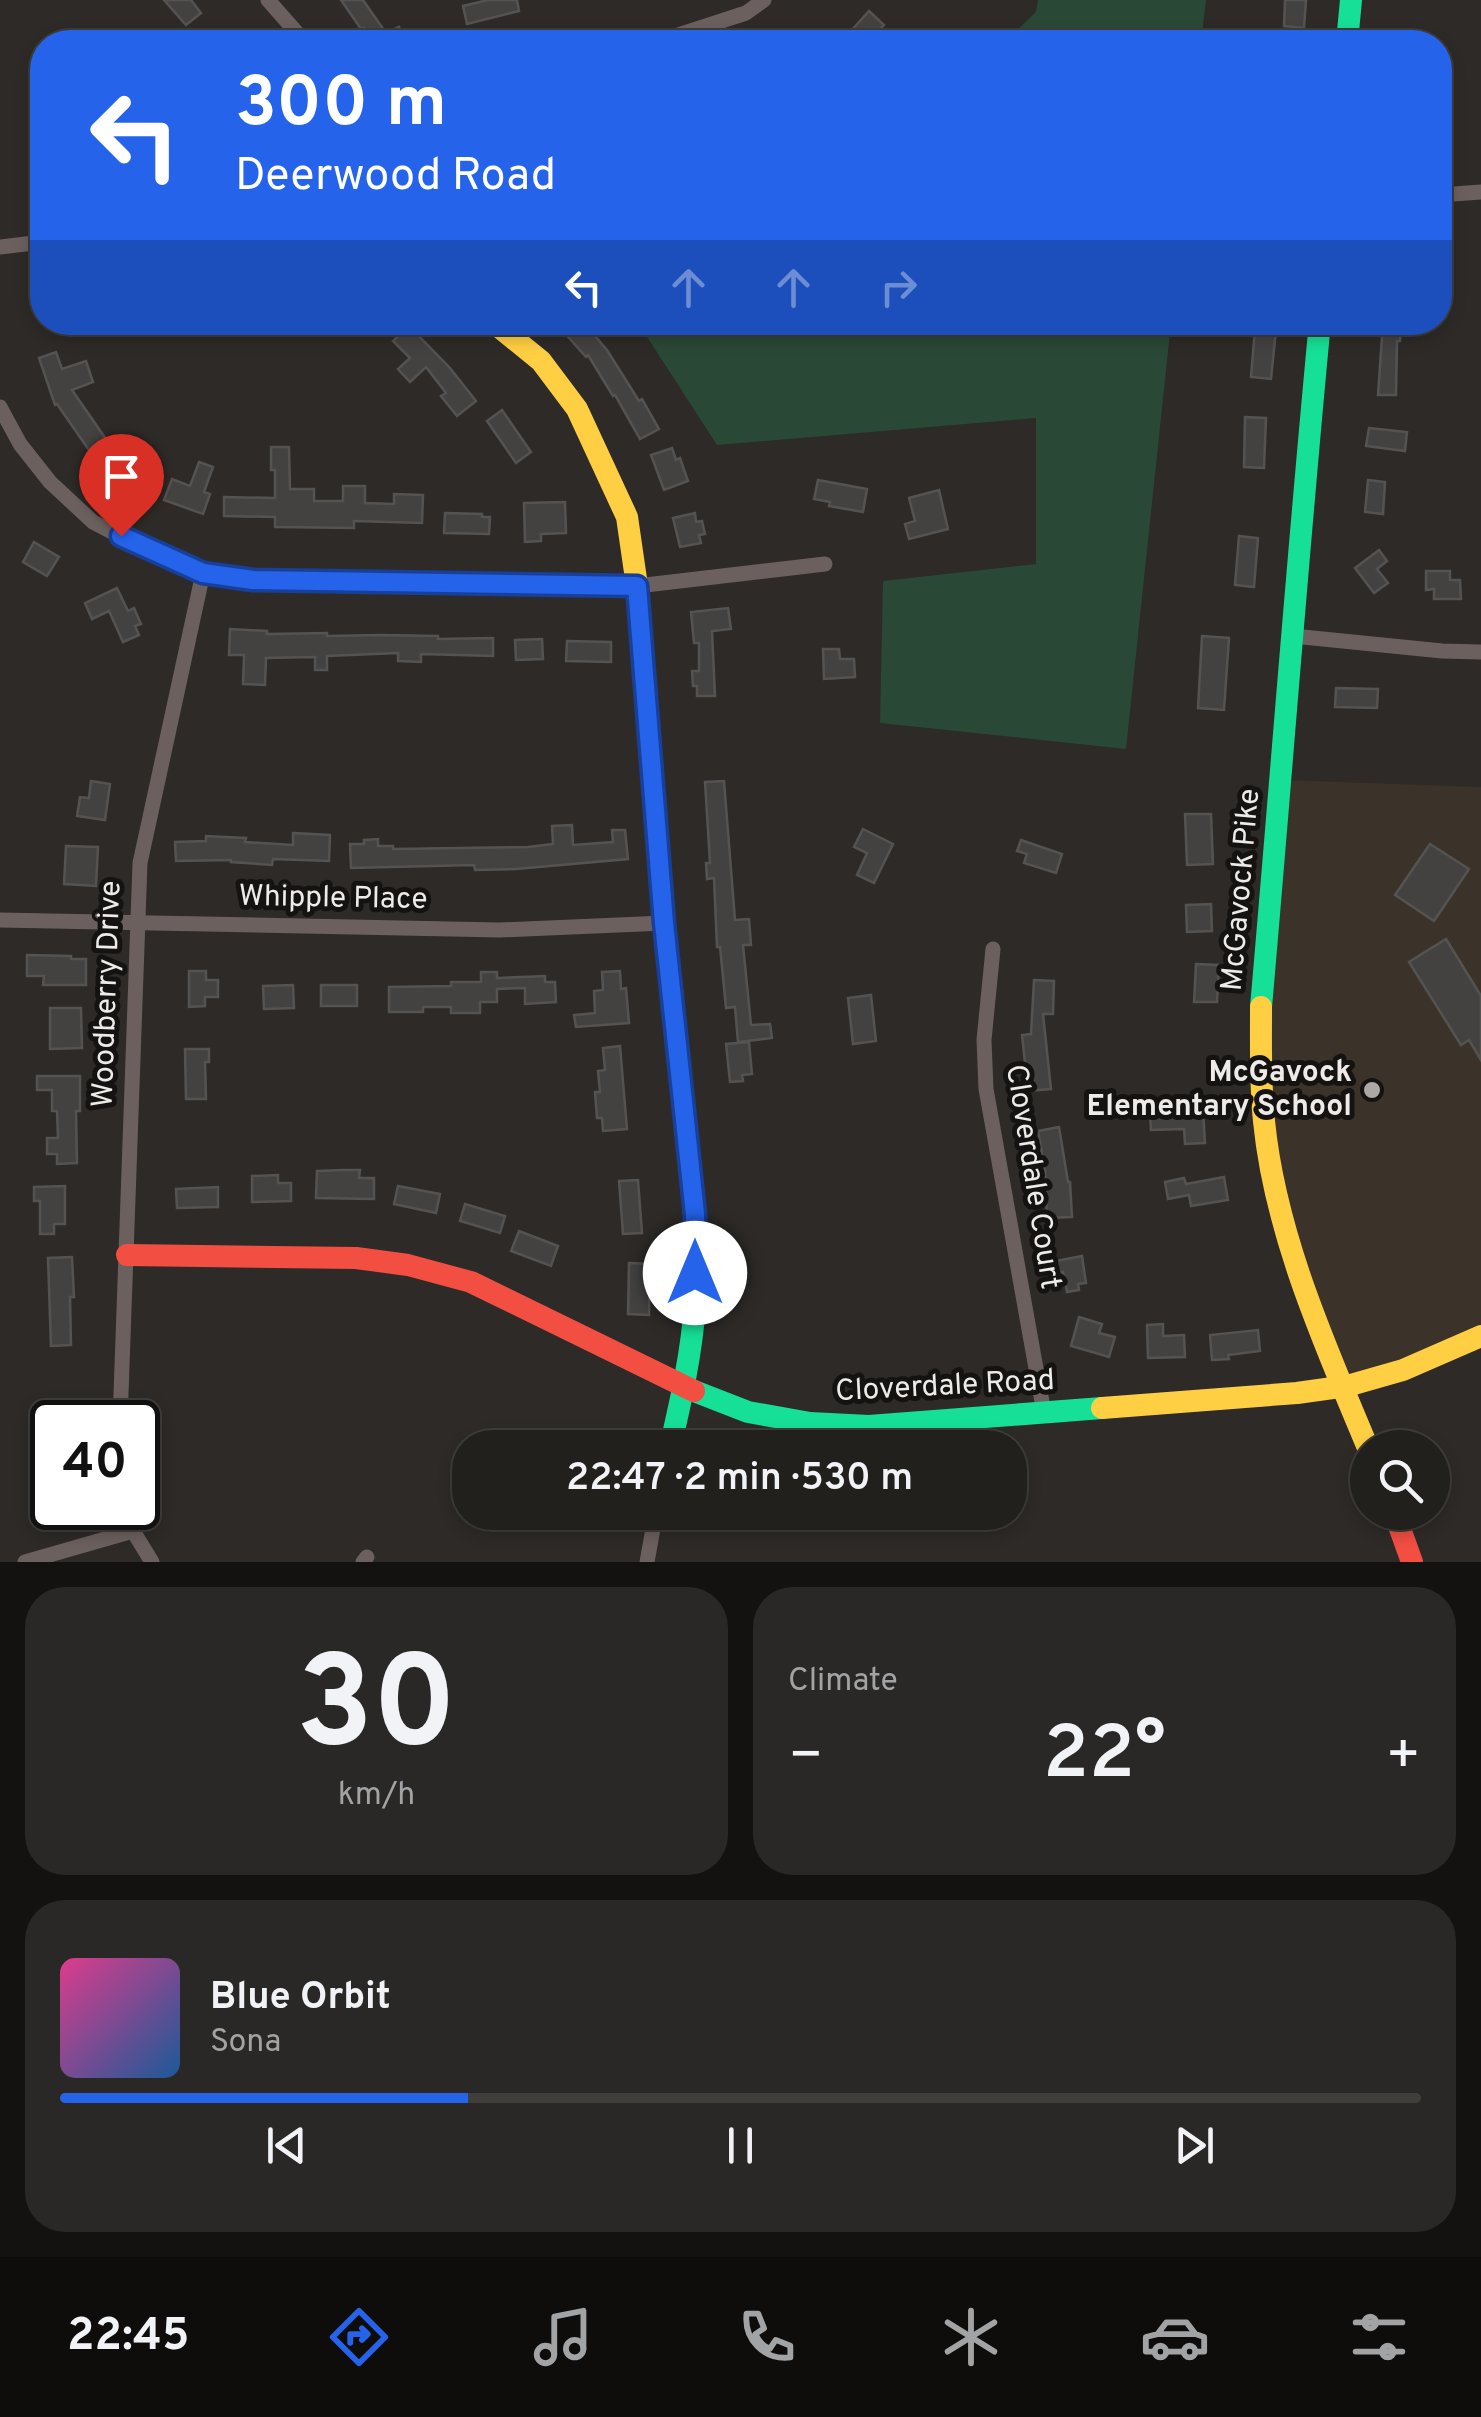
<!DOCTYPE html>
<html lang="en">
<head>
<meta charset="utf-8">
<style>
	body { margin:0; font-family:Overpass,sans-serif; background:#2a2826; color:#f1f3f6; height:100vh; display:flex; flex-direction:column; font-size:38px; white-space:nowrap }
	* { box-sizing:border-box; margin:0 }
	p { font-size:32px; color:#a2a3a4 }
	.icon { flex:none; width:55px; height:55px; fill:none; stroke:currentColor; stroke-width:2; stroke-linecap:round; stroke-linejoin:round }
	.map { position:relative; height:1562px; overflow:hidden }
	.sheet { display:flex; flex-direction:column; gap:25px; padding:25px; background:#131210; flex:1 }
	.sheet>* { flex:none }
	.top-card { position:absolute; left:30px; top:30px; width:1422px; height:305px; border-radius:40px; box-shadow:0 5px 15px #0003,0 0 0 2px #3f3e3b; background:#2563eb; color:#fff; overflow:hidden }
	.controls { position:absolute; left:1350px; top:1430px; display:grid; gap:20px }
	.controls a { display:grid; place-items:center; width:100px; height:100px; border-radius:50%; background:#22201d; box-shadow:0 5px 15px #0003,0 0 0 2px #3f3e3b; font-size:50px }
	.speed { position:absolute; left:30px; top:1400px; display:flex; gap:20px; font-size:50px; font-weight:700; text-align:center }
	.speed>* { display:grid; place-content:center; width:130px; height:130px; border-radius:50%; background:#22201d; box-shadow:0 5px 15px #0003,0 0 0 2px #3f3e3b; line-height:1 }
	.speed .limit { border:5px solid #111; border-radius:15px; background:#fff; color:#111 }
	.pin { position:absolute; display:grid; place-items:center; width:85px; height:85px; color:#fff; margin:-102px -42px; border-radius:50% 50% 50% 0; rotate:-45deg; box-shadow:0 0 10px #0007 }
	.pin .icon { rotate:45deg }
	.me { position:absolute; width:110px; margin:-55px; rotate:0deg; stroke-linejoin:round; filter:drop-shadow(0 0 8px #0008) }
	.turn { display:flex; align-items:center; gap:35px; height:210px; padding:0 40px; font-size:45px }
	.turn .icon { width:130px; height:130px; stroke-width:2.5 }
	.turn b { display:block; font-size:70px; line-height:85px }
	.lanes { display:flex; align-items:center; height:95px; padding:0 40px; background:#0003; justify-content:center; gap:50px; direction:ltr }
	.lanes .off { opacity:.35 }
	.big { font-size:75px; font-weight:600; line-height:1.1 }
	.sheet .tile { flex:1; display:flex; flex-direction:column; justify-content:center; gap:15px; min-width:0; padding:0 35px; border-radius:40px; background:#2a2826 }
	.sheet .dial { align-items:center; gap:0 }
	.dial b { font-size:130px; line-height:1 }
	.song { display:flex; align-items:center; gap:30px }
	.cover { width:120px; height:120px; border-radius:15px; background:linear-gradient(135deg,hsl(330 70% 55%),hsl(210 70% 35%)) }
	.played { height:10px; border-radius:5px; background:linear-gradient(90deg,#2563eb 30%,#3f3e3b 30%) }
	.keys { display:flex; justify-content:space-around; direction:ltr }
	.heat { display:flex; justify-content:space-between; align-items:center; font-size:55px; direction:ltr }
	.sheet .tiles { flex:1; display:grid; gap:25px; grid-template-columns:1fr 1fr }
	.tile:last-child { grid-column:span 2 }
	.trip { position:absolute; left:452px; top:1430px; width:575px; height:100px; border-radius:40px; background:#22201d; box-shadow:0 5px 15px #0003,0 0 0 2px #3f3e3b; font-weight:600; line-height:100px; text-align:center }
	.dock { display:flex; height:160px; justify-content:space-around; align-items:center; background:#0e0d0c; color:#a2a3a4 }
	.dock .icon { width:70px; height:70px }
	.dock .current { color:#2563eb }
	.dock b { font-size:45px; color:#f1f3f6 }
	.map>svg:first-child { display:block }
	.built { fill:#3b3229 }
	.green { fill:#2a4836 }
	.building { fill:#444241; stroke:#555352; stroke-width:2.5 }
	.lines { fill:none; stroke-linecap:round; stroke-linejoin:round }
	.street { stroke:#6b605d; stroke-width:15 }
	.fast { stroke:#16e098; stroke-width:22 }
	.slow { stroke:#ffcf43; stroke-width:22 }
	.jam { stroke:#f24e42; stroke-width:22 }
	.route-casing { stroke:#184099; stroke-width:25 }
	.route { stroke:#2563eb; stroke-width:18 }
	.poi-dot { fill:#aaa7a4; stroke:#151311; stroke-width:4 }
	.labels { text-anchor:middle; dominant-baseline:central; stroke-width:10; stroke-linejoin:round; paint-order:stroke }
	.street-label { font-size:30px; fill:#eeeae7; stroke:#151311 }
	.poi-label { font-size:30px; font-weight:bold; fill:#eeeae7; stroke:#151311; text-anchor:end }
</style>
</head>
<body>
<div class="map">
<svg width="1481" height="1562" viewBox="0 0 1481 1562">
	<rect width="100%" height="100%" fill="#2d2a27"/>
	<path class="built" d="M1281,780l200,7v549l-137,51 -80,-266z"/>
	<g class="green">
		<path d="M1038,0h168l-5,42h-196l31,-30z"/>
		<path d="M638,323h533l-45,426 -246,-26 3,-142 153,-17v-146l-319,27z"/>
	</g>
	<g class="building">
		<path d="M164,0h27l10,13 -15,12z"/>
		<path d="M341,0h22l23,33 13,-6 7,15h-43l6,-2 -5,-12 -3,1z"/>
		<path d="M488,0h29l2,11 -52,13 -4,-18z"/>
		<path d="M1285,0h21l-2,28 -20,-2z"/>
		<path d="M869,11l15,14 -16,17h-27z"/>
		<path d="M570,322h13l24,28 32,51 3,-2 17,30 -19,10 -25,-44 -2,1 -25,-41 -2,2 -24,-27z"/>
		<path d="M1383,322h19l-2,19h-3l-1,54h-18z"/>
		<path d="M409,326l41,42 26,33 -19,15 -16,-20 5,-3 -20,-26 -16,15 -12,-13 12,-11 -17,-17z"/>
		<path d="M1255,329l21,1 -5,49 -20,-2z"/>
		<path d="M56,352l6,17 24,-8 7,21 -21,8 36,52 -17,11 -34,-49 -2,1 -16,-47z"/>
		<path d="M502,410l29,42 -15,11 -29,-42z"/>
		<path d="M1245,417l21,1 -2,50 -20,-1z"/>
		<path d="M1369,428l38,4 -2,19 -39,-5z"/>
		<path d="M271,447h18l1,42h24v12h29v-15h22v17l29,1v-10l29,1 -1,28 -68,-2v7l-79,-1v-10l-51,-1v-19l51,1v-28h-4z"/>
		<path d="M672,448l4,12 4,-2 8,23 -24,9 -13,-35z"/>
		<path d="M134,450l11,7 -4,5 16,10 -12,18 -34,-23 12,-16 6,4z"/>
		<path d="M199,462l14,5 -9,25 6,2 -7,20 -39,-14 8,-21 18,7z"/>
		<path d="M818,480l49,9 -4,23 -34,-6 1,-4 -16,-3z"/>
		<path d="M1368,480l17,2 -2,32 -18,-2z"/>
		<path d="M939,490l9,39 -39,10 -4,-15 10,-3 -6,-23z"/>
		<path d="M565,502l1,31 -25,1v7l-16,1 -1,-39z"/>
		<path d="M445,513l37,1v3h8l-1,17 -45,-1z"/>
		<path d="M695,513l1,9 6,-1 3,13 -6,1 2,8 -21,4 -7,-29z"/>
		<path d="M1239,536l19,2 -4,49 -19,-2z"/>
		<path d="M34,542l25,15 -12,19 -24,-14z"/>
		<path d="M1379,550l8,11 -10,8 11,14 -14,10 -19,-25z"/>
		<path d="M1426,571h24v9h10l1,19h-27v-10l-8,1z"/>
		<path d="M117,588l11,23 6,-3 7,16 -6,2 4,9 -16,7 -14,-31 -17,8 -7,-16z"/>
		<path d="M728,608l3,21 -19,2 3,65h-18v-10h-4l-1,-15h7v-28h-5l-3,-31z"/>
		<path d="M230,629l37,2v3l60,-1v3l54,-1 57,1v3l55,-1v18l-72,-2v8l-23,-1v-8l-71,3v14h-12v-13l-49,1 -1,27 -22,-1 1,-29h-15z"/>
		<path d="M1202,636l27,2 -5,72 -26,-2z"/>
		<path d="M542,639l1,20 -27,1 -1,-20z"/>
		<path d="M567,641l44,1v20l-45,-1z"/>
		<path d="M823,649h16l1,10h14l1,18 -31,2z"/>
		<path d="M1336,688l42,1 -1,19 -42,-1z"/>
		<path d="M91,781l19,3 -5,36 -28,-4 3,-19 9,1z"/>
		<path d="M724,781l11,139 14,-1 2,26h-8l8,80 19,-1 2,14 -34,4 -3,-35 -9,1 -6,-61h-3l-3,-69 -7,1 -1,-16h4l-5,-81z"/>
		<path d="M1185,814h26l2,50 -26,1z"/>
		<path d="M572,825l1,20 40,-3 -1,-12h13l3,29 -112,10 -41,1 -1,-5 -123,3 -1,-24h14v-4l14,-1v7h15v3l135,-2 25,-3 -1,-18z"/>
		<path d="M863,829l30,15 -19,39 -17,-8 10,-22 -13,-6z"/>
		<path d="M293,833l37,2 -1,26 -56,-2 -1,6 -41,-3v-2l-55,1 -1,-19 31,-1v-5l40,2 -1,4 48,3z"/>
		<path d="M1021,840l41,14 -6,19 -32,-10 3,-9 -10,-3z"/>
		<path d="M1430,844l39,25 -35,52 -39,-26z"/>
		<path d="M66,846l32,1 -2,39 -32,-2z"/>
		<path d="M1211,904l1,27 -25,1 -1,-27z"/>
		<path d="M1446,939l35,57v64l-12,-20 -8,5 -52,-83z"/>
		<path d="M27,955l44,1v3h15v26h-43l1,-9h-17z"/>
		<path d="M1196,964l23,1 -2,37h-23z"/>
		<path d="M189,971h17v9h12v17h-13v9l-16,1z"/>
		<path d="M620,971l1,18 5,-1 3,35 -53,4 -2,-12 21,-2 -1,-22 9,-1 -1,-18z"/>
		<path d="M481,972h16v6l48,-2v6h10l1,20 -31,2v-16l-28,1v13h-17v11h-29v-6h-28v5h-34v-25l62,-1v-4h30z"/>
		<path d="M1034,980l20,1 -1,33h-10l8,75 -23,2 -6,-56 9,-1z"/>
		<path d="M293,985l1,23 -30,1 -1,-23z"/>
		<rect x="321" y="985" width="36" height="21"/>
		<path d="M871,995l5,46 -23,3 -5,-46z"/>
		<path d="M50,1008h31l1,40 -32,1z"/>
		<path d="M749,1042l3,32 -10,1 1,6 -13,1 -4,-38z"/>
		<path d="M620,1046l7,83 -24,2 -1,-13h-5l-2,-26h5l-2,-21 7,-1 -2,-22z"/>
		<path d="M185,1049h24v13h-4l1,37h-20z"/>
		<path d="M37,1076h43v35h-4l1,52 -20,1v-10h-10v-16h11l-1,-27h-5v-21h-15z"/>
		<path d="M1203,1109l2,34 -20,1 -1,-15 -33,1 -1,-18z"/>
		<path d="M1059,1127l9,55h2l2,35 -25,1 -2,-47 -7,-40z"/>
		<path d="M344,1170h16l-1,8h15v21l-58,-1 1,-27z"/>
		<path d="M278,1175v8h13v18l-39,1v-26z"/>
		<path d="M1224,1177l4,23 -37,6 -2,-11 -21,4 -3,-17 19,-4 2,6z"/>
		<path d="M638,1180l4,53 -19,1 -4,-53z"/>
		<path d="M65,1186v38h-11v10h-14v-33h-6v-14z"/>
		<path d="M398,1186l42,8 -4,19 -42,-9z"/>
		<path d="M218,1187v20l-41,1 -1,-19z"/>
		<path d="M465,1204l40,12 -5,17 -40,-12z"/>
		<path d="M519,1231l39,15 -7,20 -40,-15z"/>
		<path d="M1082,1256l4,27 -8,1 1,6 -12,2 -4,-20h-5l-2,-11z"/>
		<path d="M72,1257l2,40h-4l1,48 -20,1 -3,-88z"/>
		<path d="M629,1263l21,1 -1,51 -21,-1z"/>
		<path d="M1079,1317l23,7 -3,9 16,4 -6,20 -38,-11z"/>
		<path d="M1163,1324v12l21,-1 1,22 -37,1 -1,-33z"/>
		<path d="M1258,1330l2,21 -32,4 1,4 -17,1 -2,-25z"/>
	</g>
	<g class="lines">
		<g class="street">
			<path d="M268,0l37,42"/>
			<path d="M657,42l89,-29 18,-13"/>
			<path d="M1440,195l41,-3"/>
			<path d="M0,247l42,-5"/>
			<path d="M0,407l20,37 30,38 43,40 56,29 54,22 50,6 384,7 188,-22"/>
			<path d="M1293,636l149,15 39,1"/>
			<path d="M0,920l500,10 164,-7"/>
			<path d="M993,949l-9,91 2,49 58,324"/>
			<path d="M120,1422l20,-559 63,-290"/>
			<path d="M130,1508l3,23 19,31"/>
			<path d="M25,1562l108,-31"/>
			<path d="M363,1562l4,-5"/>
			<path d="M647,1562l9,-50"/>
		</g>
		<g class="fast">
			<path d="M1347,42l4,-42"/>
			<path d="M1261,1007c20,-228 37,-457 59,-685"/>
			<path d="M694,1391l54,21 62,11 59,3 233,-18"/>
			<path d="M670,1448c11,-48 22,-96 25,-145 4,-56 -3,-113 -9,-169"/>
		</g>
		<g class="slow">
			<path d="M493,322l48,39 36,48 50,108 10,69 26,328 23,220"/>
			<path d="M1261,1007c0,38 -1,77 3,114 11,113 61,224 104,327"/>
			<path d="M1102,1408l195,-15 50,-7 56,-16 78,-34"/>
		</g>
		<g class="jam">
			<path d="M127,1255l229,3 52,7 63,17 223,109"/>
			<path d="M1394,1512l18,50"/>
		</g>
	</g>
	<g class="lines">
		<defs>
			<path id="route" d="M121,536l82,37 50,7 384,6 27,337 31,291v59"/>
		</defs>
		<use href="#route" class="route-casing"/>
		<use href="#route" class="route"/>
	</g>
	<circle class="poi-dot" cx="1372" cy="1090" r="10"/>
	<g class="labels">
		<g class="street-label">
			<text transform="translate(1242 890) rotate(-85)">McGavock Pike</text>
			<text transform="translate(333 899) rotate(1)">Whipple Place</text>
			<text transform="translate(108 994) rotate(-88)">Woodberry Drive</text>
			<text transform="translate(1032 1177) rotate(81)">Cloverdale Court</text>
			<text transform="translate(945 1387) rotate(-3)">Cloverdale Road</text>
		</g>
		<g class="poi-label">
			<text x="1352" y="1073">McGavock<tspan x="1352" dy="34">Elementary School</tspan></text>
		</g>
	</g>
</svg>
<div class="controls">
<a><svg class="icon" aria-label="search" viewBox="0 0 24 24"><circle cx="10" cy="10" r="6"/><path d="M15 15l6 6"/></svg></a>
</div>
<div class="speed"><div class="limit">40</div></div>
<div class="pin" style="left:121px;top:536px;background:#d93025"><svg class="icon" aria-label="arrive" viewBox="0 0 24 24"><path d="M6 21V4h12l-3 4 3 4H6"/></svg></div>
<svg class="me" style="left:695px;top:1273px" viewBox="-20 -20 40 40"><circle r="19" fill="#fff"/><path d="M0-13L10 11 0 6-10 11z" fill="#2563eb"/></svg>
<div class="trip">22:47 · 2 min · 530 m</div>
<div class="top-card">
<div class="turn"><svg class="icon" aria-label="left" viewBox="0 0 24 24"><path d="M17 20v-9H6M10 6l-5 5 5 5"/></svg><div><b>300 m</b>Deerwood Road</div></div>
<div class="lanes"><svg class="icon" aria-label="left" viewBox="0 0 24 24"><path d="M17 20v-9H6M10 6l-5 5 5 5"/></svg><svg class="icon off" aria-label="ahead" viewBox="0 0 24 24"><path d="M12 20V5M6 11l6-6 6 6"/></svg><svg class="icon off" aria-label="ahead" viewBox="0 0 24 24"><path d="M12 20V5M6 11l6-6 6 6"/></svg><svg class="icon off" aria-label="right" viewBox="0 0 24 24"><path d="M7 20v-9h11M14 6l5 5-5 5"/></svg></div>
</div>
</div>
<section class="sheet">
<div class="tiles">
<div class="tile dial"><b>30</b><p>km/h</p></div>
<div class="tile"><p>Climate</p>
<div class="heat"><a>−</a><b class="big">22°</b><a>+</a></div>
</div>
<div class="tile">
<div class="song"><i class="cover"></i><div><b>Blue Orbit</b><p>Sona</p></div></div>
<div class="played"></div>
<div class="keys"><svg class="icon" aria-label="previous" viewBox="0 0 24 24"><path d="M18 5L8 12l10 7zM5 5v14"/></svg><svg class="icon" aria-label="pause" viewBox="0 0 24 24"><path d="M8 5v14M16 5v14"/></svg><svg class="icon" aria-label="next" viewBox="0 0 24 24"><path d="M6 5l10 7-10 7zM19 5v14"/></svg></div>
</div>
</div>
</section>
<nav class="dock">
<b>22:45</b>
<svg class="icon current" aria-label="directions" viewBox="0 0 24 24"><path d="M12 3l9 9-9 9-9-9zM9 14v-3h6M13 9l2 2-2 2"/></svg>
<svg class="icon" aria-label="music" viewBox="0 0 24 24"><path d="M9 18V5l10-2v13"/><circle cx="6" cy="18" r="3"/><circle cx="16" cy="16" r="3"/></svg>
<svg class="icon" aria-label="phone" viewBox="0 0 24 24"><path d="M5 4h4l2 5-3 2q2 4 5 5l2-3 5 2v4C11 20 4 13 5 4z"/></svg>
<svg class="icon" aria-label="climate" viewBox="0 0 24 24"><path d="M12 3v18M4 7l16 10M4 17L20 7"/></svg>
<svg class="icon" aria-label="car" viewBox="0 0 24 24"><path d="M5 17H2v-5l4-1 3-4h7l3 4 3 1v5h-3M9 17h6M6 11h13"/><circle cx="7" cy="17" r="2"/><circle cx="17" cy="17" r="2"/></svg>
<svg class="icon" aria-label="filters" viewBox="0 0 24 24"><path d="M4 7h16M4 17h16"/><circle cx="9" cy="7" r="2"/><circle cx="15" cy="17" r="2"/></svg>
</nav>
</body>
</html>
